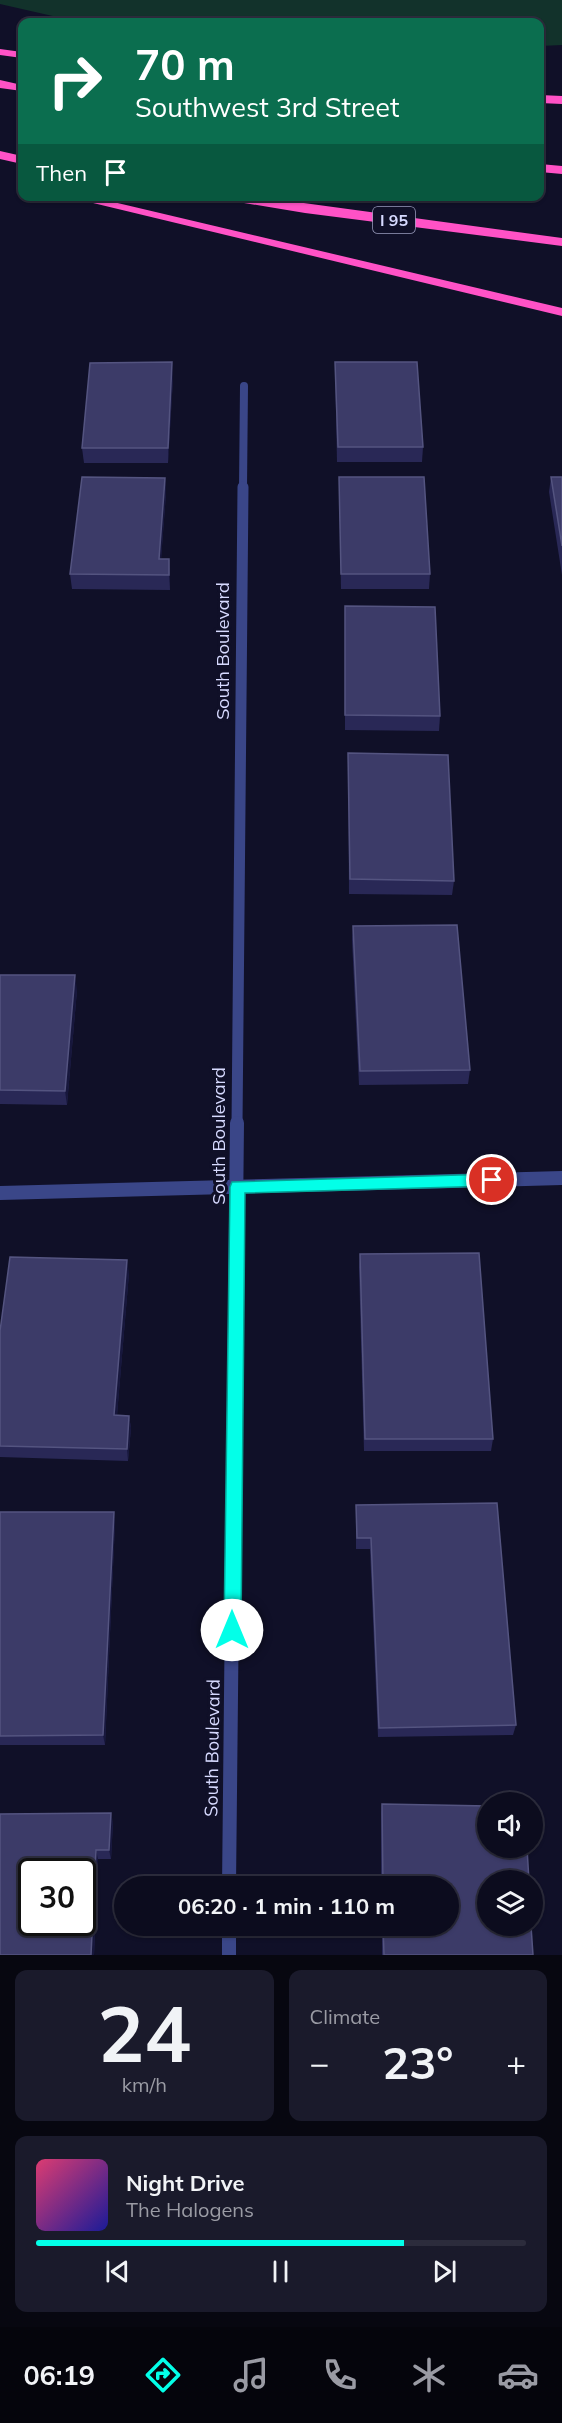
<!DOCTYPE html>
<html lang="en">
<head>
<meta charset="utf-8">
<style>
	body { margin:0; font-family:Mulish,sans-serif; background:#1a1a2b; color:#f1f3f6; height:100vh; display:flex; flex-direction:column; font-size:22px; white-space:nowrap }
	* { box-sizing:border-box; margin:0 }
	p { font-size:20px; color:#9a9ba4 }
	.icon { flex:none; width:33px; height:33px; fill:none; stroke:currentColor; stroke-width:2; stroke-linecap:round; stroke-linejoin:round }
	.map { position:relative; height:1955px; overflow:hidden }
	.drawer { display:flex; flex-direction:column; gap:15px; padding:15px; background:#070710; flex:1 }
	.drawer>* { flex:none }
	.banner { position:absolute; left:18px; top:18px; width:526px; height:183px; border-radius:12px; box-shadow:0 2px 4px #0004,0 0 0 2px #2c2c3c; background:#0b6e4f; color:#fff; overflow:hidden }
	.controls { position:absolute; left:477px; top:1792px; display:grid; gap:12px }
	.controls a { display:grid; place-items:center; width:66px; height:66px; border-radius:50%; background:#0c0c1e; box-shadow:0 2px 4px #0004,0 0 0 2px #2c2c3c; font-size:30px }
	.speed { position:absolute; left:18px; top:1858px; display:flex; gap:12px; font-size:30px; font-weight:700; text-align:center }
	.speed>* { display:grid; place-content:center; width:78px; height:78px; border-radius:50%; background:#0c0c1e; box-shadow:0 2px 4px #0004,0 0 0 2px #2c2c3c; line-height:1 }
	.speed .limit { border:3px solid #111; border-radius:9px; background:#fff; color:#111 }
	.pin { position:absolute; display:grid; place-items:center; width:51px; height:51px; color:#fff; margin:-26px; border:3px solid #fff; border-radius:50%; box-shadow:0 2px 6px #0007 }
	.me { position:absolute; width:66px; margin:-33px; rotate:0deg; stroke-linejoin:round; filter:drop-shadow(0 0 4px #0008) }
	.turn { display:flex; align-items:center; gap:21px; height:126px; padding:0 18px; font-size:27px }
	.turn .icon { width:78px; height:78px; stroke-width:2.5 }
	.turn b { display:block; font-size:42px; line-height:51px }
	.then { display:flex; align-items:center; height:57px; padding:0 18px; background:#0003; gap:12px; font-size:22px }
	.big { font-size:45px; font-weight:700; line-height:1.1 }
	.drawer .widget { flex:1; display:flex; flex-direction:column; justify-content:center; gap:9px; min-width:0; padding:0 21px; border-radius:12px; background:#1a1a2b }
	.drawer .dial { align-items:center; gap:0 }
	.dial b { font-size:78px; line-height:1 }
	.song { display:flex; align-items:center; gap:18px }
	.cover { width:72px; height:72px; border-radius:9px; background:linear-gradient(135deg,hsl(340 70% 55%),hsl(240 70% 35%)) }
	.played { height:6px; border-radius:3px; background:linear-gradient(90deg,#03ffe8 75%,#2c2c3c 75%) }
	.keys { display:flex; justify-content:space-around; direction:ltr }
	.heat { display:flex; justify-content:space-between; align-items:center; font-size:33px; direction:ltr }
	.drawer .tiles { flex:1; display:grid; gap:15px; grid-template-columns:1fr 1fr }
	.widget:last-child { grid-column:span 2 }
	.trip { position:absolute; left:114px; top:1876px; width:345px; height:60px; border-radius:30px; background:#0c0c1e; box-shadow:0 2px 4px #0004,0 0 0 2px #2c2c3c; font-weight:700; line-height:60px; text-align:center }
	.tabs { display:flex; height:96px; justify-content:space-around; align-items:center; background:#05050c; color:#9a9ba4 }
	.tabs .icon { width:42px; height:42px }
	.tabs .current { color:#03ffe8 }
	.tabs b { font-size:27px; color:#f1f3f6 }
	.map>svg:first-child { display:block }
	.green { fill:#12322b }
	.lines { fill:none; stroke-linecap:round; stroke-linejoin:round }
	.street-far2 { stroke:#3a4688; stroke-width:8 }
	.street-far1 { stroke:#3a4688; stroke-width:11 }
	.street { stroke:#3a4688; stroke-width:14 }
	.highway { fill:#ff52c6; fill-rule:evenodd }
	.wall { fill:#292856 }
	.shaded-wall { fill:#17173c }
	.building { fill:#3c3b68; stroke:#545480; stroke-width:1.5; fill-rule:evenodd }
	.route { fill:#03ffe8; stroke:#02a697; stroke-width:1.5 }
	.labels { text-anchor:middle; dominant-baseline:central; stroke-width:6; stroke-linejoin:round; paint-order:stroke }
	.shield { fill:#101028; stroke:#9b9dbe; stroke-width:1.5 }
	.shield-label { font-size:16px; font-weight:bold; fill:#d7daff }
	.street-label { font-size:18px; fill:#d7daff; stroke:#101028 }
</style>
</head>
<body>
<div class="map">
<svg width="562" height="1955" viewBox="0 0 562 1955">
	<rect width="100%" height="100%" fill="#101028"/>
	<path class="green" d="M0,0h562v45l-22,1v-24h-461l-79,-18z"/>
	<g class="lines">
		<path class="street-far2" d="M243,488l1,-102"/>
		<path class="street-far1" d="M237,1125l6,-638"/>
		<g class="street">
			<path d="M0,1193l562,-15"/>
			<path d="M229,1887l8,-764"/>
			<path d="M229,1926v29"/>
		</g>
		<g class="highway">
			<path d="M0,49l22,3v6l-22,-3z"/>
			<path d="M0,80l22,5v6l-22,-3z"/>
			<path d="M540,95l22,1v8l-22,-1z"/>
			<path d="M0,151l22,5v8l-22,-5z"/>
			<path d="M540,164l22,2v8l-22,-2z"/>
			<path d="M64,196h24l474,112v8z"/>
			<path d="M220,196h32l310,42v8l-257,-33 -79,-13z"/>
		</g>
	</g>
	<g class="wall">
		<path d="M335,362l88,85 -1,15h-85z"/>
		<path d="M173,378l-5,85h-84l-2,-15z"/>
		<path d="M339,477l91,97 -1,15h-88z"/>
		<path d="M551,477h11v98l-13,-83z"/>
		<path d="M165,478l1,15 -5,66 9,15v16l-98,-1 -2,-15z"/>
		<path d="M345,606l95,110 -1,15 -94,-1z"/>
		<path d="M348,753l106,128 -2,14 -103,-1z"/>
		<path d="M353,926l117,144 -2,14 -109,1 -7,-145z"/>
		<path d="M0,975l77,15 -10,115 -67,-1z"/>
		<path d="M360,1254l133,185 -2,12h-127l-5,-184z"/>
		<path d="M129,1273l-12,142 12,1 2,12 -3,33 -128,-4v-126z"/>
		<path d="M356,1505l160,220 -3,10 -135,2 -8,-188h-14z"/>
		<path d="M0,1512l115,11 -10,222h-105z"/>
		<path d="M382,1804l151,151h-151v-29h66v-39h-67v-74z"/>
		<path d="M113,1822l-2,37h-13l-4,96h-94z"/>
	</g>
	<g class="shaded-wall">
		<path d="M172,362l1,16 -5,85v-15z"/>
		<path d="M165,478l1,15 -6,81 -1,-15z"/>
		<path d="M169,559l1,15v16l-1,-15z"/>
		<path d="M75,975l2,15 -10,115 -2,-14z"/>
		<path d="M127,1260l2,13 -13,154 -2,-12z"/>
		<path d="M129,1416l2,12 -3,33 -1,-12z"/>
		<path d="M114,1512l1,11 -10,222 -2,-10z"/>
		<path d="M111,1813l2,9 -2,37 -2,-9z"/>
		<path d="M96,1850l2,9 -4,96h-3z"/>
	</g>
	<g class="building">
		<path d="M172,362l-4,86h-86l8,-85z"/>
		<path d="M335,362h82l6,85h-85z"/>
		<path d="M82,477l83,1 -6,81h10v16l-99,-1z"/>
		<path d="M339,477h85l6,97h-89z"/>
		<path d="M551,477h11v69z"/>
		<path d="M345,606l90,1 5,109 -95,-1z"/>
		<path d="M348,753l100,2 6,126 -104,-2z"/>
		<path d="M457,925l13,145 -110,1 -7,-145z"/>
		<path d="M0,975h75l-10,116 -65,-1z"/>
		<path d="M479,1253l14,186h-128l-5,-185z"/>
		<path d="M10,1257l117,3 -13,155 15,1 -2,33 -127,-3v-115z"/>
		<path d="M497,1503l19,222 -137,3 -8,-190h-14l-1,-33z"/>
		<path d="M0,1512h114l-11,223 -103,1z"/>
		<path d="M382,1804l106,2v42h39l2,33h-41v45h43l2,29h-149l-1,-29h65v-39h-65z"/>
		<path d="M111,1813l-2,37h-13l-5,105h-91v-141zM32,1872h50v51h-50z"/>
	</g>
	<path class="route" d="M492,1174l6,1 2,5 -2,4 -6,2 -247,7 -4,437 -2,6 -7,3 -6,-3 -2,-6 6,-443 2,-5z"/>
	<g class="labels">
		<rect class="shield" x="373" y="207" width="42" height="26" rx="4.5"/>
		<g class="shield-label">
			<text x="394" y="220">I 95</text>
		</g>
		<g class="street-label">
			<text transform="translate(222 651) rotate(-90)">South Boulevard</text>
			<text transform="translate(218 1136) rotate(-90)">South Boulevard</text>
			<text transform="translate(212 1748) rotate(-89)">South Boulevard</text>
		</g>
	</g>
</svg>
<div class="controls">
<a><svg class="icon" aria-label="sound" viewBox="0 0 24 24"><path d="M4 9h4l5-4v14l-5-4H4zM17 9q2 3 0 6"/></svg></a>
<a><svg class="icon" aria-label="layers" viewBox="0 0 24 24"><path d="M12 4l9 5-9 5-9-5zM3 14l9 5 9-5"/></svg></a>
</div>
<div class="speed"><div class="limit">30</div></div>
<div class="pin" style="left:492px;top:1180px;background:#d93025"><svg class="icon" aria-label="arrive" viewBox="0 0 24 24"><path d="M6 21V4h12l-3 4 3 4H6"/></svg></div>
<svg class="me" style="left:232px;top:1630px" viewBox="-20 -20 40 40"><circle r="19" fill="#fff"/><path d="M0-13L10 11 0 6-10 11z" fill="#03ffe8"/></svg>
<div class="trip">06:20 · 1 min · 110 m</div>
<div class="banner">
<div class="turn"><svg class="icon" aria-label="right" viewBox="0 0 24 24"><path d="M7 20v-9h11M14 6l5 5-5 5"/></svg><div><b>70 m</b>Southwest 3rd Street</div></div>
<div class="then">Then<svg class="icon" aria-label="arrive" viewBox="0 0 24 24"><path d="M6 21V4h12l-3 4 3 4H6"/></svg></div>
</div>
</div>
<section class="drawer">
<div class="tiles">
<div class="widget dial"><b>24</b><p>km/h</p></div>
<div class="widget"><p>Climate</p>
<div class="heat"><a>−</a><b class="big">23°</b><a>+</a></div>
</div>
<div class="widget">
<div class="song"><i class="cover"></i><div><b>Night Drive</b><p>The Halogens</p></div></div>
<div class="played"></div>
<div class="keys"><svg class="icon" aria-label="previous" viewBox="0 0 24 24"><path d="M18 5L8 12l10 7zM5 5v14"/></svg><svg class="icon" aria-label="pause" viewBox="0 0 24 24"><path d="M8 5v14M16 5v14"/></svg><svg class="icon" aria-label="next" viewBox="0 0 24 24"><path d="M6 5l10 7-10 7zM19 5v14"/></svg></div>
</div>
</div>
</section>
<nav class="tabs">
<b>06:19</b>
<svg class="icon current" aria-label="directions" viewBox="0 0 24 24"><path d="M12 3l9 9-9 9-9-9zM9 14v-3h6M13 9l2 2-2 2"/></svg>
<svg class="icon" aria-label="music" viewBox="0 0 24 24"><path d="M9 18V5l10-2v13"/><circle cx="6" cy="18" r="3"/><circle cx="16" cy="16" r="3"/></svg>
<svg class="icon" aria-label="phone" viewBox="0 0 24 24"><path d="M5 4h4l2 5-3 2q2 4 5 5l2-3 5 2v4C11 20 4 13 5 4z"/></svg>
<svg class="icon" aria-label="climate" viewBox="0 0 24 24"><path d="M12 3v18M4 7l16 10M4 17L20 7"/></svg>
<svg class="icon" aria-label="car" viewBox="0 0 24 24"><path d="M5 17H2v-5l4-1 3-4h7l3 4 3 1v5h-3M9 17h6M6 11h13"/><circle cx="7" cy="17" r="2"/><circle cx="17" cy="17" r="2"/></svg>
</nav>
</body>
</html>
